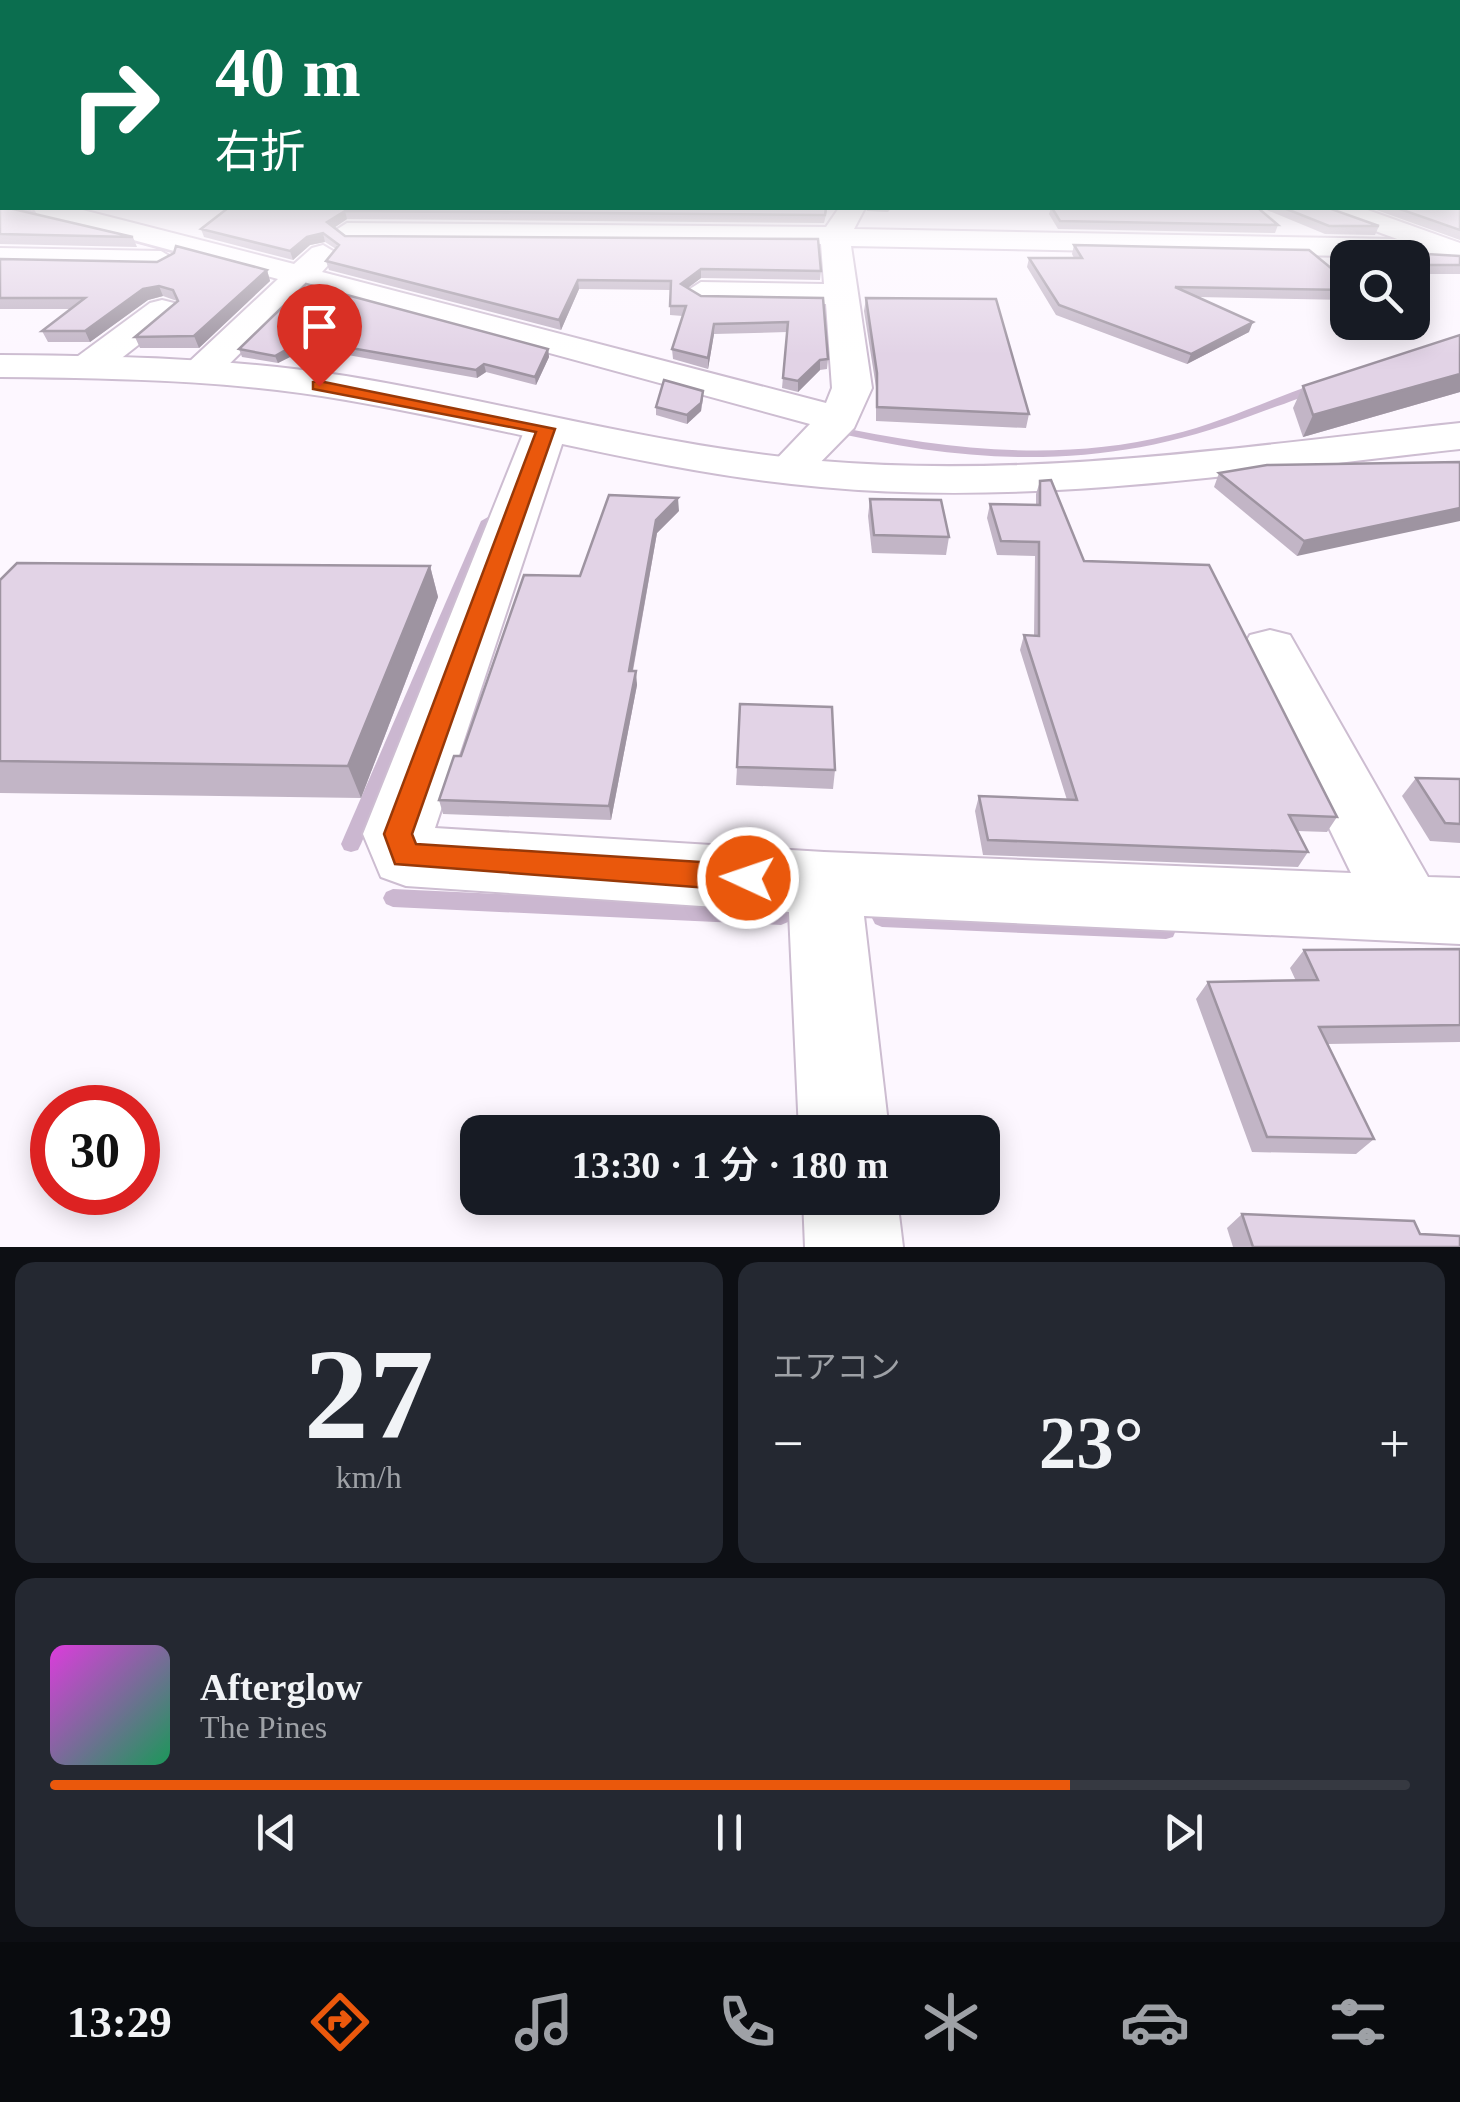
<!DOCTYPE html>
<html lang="ja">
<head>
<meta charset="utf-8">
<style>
	body { margin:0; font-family:"Times New Roman","Noto Sans JP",serif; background:#242831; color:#f1f3f6; height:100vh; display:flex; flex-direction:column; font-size:38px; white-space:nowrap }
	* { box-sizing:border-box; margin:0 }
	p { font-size:32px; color:#9ea1a6 }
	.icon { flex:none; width:55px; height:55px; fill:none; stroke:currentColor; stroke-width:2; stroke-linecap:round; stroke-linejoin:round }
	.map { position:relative; height:1247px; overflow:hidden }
	.panel { display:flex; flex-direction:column; gap:15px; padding:15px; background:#0d0f14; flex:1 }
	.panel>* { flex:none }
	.top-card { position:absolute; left:0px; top:0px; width:1460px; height:210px; box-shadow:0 5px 25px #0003; background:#0b6e4f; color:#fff; overflow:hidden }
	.controls { position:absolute; left:1330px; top:240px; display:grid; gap:20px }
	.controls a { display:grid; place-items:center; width:100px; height:100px; border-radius:20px; background:#171b24; box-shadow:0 5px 25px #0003; font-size:50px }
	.speed { position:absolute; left:30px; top:1085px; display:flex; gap:20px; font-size:50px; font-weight:700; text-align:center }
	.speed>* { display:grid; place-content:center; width:130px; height:130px; border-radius:50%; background:#171b24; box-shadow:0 5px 25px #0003; line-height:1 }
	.speed .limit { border:15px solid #d22; background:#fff; color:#111 }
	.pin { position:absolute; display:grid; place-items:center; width:85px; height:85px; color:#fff; margin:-102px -42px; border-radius:50% 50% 50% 0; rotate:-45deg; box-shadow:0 0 10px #0007 }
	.pin .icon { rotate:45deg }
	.me { position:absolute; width:110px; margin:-55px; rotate:273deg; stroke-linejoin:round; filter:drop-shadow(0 0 8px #0008) }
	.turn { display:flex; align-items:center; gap:35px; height:210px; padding:0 50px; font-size:45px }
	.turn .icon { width:130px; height:130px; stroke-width:2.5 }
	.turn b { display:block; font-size:70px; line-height:85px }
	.big { font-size:75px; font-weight:600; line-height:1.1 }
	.panel .tile { flex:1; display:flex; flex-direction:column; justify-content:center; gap:15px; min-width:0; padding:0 35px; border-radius:20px; background:#242831 }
	.panel .dial { align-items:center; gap:0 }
	.dial b { font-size:130px; line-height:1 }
	.song { display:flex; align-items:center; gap:30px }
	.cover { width:120px; height:120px; border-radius:15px; background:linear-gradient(135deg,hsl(300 70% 55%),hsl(150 70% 35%)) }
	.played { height:10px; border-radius:5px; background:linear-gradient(90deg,#ea580c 75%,#363941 75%) }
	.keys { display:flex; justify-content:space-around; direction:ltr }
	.heat { display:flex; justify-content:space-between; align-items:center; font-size:55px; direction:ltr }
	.panel .tiles { flex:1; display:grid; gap:15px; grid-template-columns:1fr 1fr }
	.tile:last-child { grid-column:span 2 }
	.trip { position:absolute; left:460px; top:1115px; width:540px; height:100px; border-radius:20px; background:#171b24; box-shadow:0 5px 25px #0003; font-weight:600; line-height:100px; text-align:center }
	.tabs { display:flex; height:160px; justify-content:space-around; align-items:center; background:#090b0e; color:#9ea1a6 }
	.tabs .icon { width:70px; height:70px }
	.tabs .current { color:#ea580c }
	.tabs b { font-size:45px; color:#f1f3f6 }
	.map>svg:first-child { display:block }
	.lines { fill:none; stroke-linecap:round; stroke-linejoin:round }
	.stream { fill:#cbb7d0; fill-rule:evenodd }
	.minor-casing { stroke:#cdbdd1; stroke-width:4 }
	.tertiary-casing { stroke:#cdbdd1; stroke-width:4 }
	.secondary-casing { stroke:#cdbdd1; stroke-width:4 }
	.minor { fill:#fff; fill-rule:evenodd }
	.tertiary { fill:#fff; fill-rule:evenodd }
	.secondary { fill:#fff; fill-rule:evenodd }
	.wall { fill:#c2b5c6 }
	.shaded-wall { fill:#9e94a1 }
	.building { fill:#e2d3e6; stroke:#9e94a1; stroke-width:2.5 }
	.route { fill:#ea580c; stroke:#983908; stroke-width:2.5 }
</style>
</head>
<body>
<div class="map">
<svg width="1460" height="1247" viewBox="0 0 1460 1247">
	<rect width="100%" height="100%" fill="#fdf7ff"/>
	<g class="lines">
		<g class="stream">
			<path d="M13,208h10l35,10 -4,2z"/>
			<path d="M115,233l82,22 1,2 -4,2 -82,-22 -1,-2z"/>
			<path d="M1314,384l9,2c-20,13 -47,20 -70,29 -145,56 -279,51 -428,15l-2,-2 6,-3c112,24 229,38 341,10 50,-12 96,-34 144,-51z"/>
			<path d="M488,517l7,4 -134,323 -3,6 -7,2 -7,-2 -3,-6 140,-323z"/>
			<path d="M393,889l388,18 7,3 3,6 -3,6 -7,3 -388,-18 -7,-3 -3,-6 3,-6z"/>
			<path d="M882,909l284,12 7,2 3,7 -3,7 -7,2 -284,-12 -7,-3 -3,-6 3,-6z"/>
		</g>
		<defs>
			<g id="minor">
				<path d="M0,187l2,1v16l-2,-1z"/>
				<path d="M33,208h42l219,56 18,-16 11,-3 15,9 -16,18 504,131 6,-15 -6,-84 -125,-2 -16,-10 16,-10 123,2 -3,-40 -474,-3 -14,-9 14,-9 479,4 13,-19h26l-11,21 595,11 10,3 1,12 -11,3 -598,-12 21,142 -18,40 -49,50 -16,4 -16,-4 -6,-9 43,-45 -503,-137 -92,91h-26l-6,-8 6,-8 89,-83 -241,-65z"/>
				<path d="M0,248l161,3 15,9 -15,9 -161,-3z"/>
				<path d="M162,300l12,3 5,7 -5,7 -74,58h-26l-6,-8 6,-8 76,-56z"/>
				<path d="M546,416l15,4 6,9 -132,399 389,24 527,21 -109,-224 8,-14 20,-5 20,5 138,242 32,1v66l-596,-28 25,216h-90l-10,-220 -383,-26 -25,-9 -18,-43 162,-405 6,-9z"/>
				<path d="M803,1198h94l6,49h-98z"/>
			</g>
			<path id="tertiary" d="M0,355c116,1 231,3 346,21 159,26 314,71 475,85 213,18 427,-15 639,-38v26c-212,23 -426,58 -639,38 -161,-14 -316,-60 -475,-87 -115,-20 -230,-22 -346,-23z"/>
			<path id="secondary" d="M1325,208h37l98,35v19l-131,-48z"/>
		</defs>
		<use href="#minor" class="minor-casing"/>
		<use href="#tertiary" class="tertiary-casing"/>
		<use href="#secondary" class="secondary-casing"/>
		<use href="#minor" class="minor"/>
		<use href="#tertiary" class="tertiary"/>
		<use href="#secondary" class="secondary"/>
	</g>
	<g class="wall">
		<path d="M1460,181v59l-89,-32h87z"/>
		<path d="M0,205l133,32 4,10 -137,-3z"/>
		<path d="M228,208h605l-6,2 -3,13 -477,-4 -13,9 11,8 476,35 -1,9 -119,-2 -13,10 13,8 122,2 5,61 -1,10 -7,1 -22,22 -16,-4 5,-56 -73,2 -6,35 -35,-10 -1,-10 11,-33 -13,-1v-25l-91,-1 -18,41 -232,-60 -3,-9 10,-12 -11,-7 -15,3 -17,15 -89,-23 -3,-8z"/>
		<path d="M866,208h25l-3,4 -21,-1z"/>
		<path d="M1051,208h207l20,17 -3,8 -217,-4 -9,-15z"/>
		<path d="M1262,208h68l1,1 48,17 -4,9 -50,-1z"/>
		<path d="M1074,245l274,37v18l-150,-3 51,35 -62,32 -131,-49 -29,-48 2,-9h45l-2,-4z"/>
		<path d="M1393,252l67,4v18h-38l-10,-4v-12h-21z"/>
		<path d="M0,259l267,11 3,11 -71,67h-59l-5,-11 42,-36 -14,-5 -15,4 -58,42h-42l-6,-11 29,-22h-71z"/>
		<path d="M306,284l242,65 1,8 -13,28 -50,-13 -9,6 -135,-24 -11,8 -37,-7 -16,8 -36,-6 -3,-8z"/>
		<path d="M866,298l163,116 -3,14 -150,-7v-34l-12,-76z"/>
		<path d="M1460,335v57l-157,45 -10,-29 10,-22z"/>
		<path d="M703,399l-2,12 -14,13 -31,-9v-8z"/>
		<path d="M1460,462l-163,94 -83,-69 5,-14z"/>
		<path d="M1040,481l44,80 253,256 -10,15 -30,-1 11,21 -10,15 -315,-12 -8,-44 4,-15 88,4 -47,-150 4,-15 10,1 1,-80 -38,-1 -10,-37 3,-14 46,1v-11z"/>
		<path d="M870,499l79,38 -3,18 -74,-2 -4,-37z"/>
		<path d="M679,511l-22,22 -24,138 4,14 -26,135 -168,-6 -4,-14 141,-224z"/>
		<path d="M430,566l8,31 -77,201 -361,-5v-213z"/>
		<path d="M737,767l98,3 -2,19 -97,-4z"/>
		<path d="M1416,778l44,1v64l-30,-2 -28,-45z"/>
		<path d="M1460,949v93l-133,2 47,95 -18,15 -104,-2 -56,-153 12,-17 88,-1 -6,-13 14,-18z"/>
		<path d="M1242,1214l178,20 40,13h-227l-6,-19z"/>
	</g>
	<g class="shaded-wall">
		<path d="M345,211l2,8 -18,12 -2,-9z"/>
		<path d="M323,233l2,9 -15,3 -17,15 -3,-9 17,-14z"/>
		<path d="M701,269v9l-20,15v-9z"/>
		<path d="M267,270l3,11 -71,67 -5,-12z"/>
		<path d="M578,280l1,9 -18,41 -2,-10z"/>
		<path d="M159,286l4,10 -15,4 -58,42 -5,-11 58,-42z"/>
		<path d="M1253,322l-4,10 -62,32 4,-10z"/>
		<path d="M714,324v10l-6,35v-11z"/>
		<path d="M340,346l2,8 -11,8 -3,-8z"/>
		<path d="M291,347l3,8 -16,8 -3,-7z"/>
		<path d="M548,349l1,8 -13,28 -1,-8z"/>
		<path d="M820,360v10l-22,22v-11z"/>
		<path d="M484,364l2,8 -9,6 -1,-8z"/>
		<path d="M1460,374v18l-157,45 10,-22z"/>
		<path d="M703,391l-2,20 -14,13v-9z"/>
		<path d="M678,498l1,13 -22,22 -27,152 -1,-14 27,-151z"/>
		<path d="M1460,508v13l-163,35 7,-15z"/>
		<path d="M430,566l8,31 -77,201 -13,-32z"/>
		<path d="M636,671l1,14 -26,135 -2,-14z"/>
	</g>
	<g class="building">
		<path d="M1458,181h2v49l-63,-22h61z"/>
		<path d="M0,205l2,3h7l124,29 -133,-3z"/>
		<path d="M228,208h598l-1,7 -480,-4 -18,11 18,14 473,3 3,32 -120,-2 -20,15 20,12 122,2 5,61 -8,1 -22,21 -15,-3 5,-56 -74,2 -6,34 -36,-9 14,-43h-16l1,-25 -93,-1 -19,40 -233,-59 13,-16 -16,-12 -16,4 -17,14 -89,-22z"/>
		<path d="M1052,208h206l20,17 -218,-4z"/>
		<path d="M1284,208h46l1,1 48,17h-50z"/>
		<path d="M1074,245l235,5 39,32v8l-173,-3 78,35 -62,32 -132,-49 -30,-47h53z"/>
		<path d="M176,246l91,24 -73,66 -59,1 43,-36 -5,-11 -14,-4 -16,3 -58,42h-43l43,-33h-85v-39l157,3 17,-9z"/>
		<path d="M1393,252l67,4v9h-33l-15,-5v-2h-5z"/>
		<path d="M306,284l242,65 -13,28 -51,-13 -8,6 -136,-24 -12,8 -37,-7 -16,9 -36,-7z"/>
		<path d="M866,298l130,1 33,115 -152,-7v-34z"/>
		<path d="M1460,335v39l-147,41 -10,-29z"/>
		<path d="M664,380l39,11 -2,12 -14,12 -31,-8z"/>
		<path d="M1460,462v46l-156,33 -85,-68 48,-8z"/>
		<path d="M1051,480l33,81 125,4 128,252 -48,-2 19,37 -320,-12 -9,-44 98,4 -53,-165 15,1v-94l-38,-1 -11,-37 50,1v-24z"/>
		<path d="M609,495l69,3 -22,22 -27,151h7l-27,135 -170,-6 15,-44h7l63,-181 56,1z"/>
		<path d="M870,499l71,1 8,37 -75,-2z"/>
		<path d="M17,563l413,3 -82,200 -348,-5v-181z"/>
		<path d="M740,704l92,3 3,63 -98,-3z"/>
		<path d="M1416,778l44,1v45l-15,-1z"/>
		<path d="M1460,949v76l-141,2 55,112 -107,-2 -59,-155 110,-2 -14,-30z"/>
		<path d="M1242,1214l172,7 6,13 40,2v11h-207z"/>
	</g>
	<linearGradient id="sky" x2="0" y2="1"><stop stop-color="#9cb5de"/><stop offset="0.51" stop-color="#fefbff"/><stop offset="1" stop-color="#fefbff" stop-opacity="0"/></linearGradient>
	<rect width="1460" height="355" fill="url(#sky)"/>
	<path class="route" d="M319,381l236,48 -143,405 4,10 332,21 10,4 5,9 -5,9 -10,4 -353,-27 -11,-30 152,-402 -223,-43v-7z"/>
</svg>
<div class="controls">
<a><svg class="icon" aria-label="search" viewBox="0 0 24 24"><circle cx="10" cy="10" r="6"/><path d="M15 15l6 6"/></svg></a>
</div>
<div class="speed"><div class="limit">30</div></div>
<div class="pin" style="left:319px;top:386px;background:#d93025"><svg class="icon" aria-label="arrive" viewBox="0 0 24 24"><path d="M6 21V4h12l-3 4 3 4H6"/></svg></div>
<svg class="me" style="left:748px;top:878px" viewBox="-20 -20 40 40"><circle r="17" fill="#ea580c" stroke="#fff" stroke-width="3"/><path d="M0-11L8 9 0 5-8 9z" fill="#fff"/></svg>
<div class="trip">13:30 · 1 分 · 180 m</div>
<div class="top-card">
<div class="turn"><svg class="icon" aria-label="right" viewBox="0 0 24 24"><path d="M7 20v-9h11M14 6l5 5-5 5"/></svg><div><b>40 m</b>右折</div></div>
</div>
</div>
<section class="panel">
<div class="tiles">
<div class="tile dial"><b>27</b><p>km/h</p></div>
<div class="tile"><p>エアコン</p>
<div class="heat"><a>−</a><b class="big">23°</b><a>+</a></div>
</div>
<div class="tile">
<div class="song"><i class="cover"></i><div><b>Afterglow</b><p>The Pines</p></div></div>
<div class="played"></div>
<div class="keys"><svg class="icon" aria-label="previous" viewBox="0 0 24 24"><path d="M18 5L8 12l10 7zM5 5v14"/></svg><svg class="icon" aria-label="pause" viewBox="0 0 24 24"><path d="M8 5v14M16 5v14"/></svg><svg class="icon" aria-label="next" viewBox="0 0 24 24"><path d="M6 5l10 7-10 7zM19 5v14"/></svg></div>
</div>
</div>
</section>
<nav class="tabs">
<b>13:29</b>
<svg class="icon current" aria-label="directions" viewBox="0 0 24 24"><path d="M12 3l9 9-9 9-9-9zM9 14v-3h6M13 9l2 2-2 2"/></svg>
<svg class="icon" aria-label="music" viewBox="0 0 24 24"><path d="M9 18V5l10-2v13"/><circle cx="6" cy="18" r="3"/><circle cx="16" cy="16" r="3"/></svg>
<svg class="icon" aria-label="phone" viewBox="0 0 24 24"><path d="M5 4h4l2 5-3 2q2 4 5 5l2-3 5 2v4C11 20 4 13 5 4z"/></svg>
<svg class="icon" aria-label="climate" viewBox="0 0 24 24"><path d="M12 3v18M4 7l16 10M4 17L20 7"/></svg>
<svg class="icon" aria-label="car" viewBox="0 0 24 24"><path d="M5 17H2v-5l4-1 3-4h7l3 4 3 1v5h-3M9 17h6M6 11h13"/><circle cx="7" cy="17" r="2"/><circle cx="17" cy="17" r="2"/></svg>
<svg class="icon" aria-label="filters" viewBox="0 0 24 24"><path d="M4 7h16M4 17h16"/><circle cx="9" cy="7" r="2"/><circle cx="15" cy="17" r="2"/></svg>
</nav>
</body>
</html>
